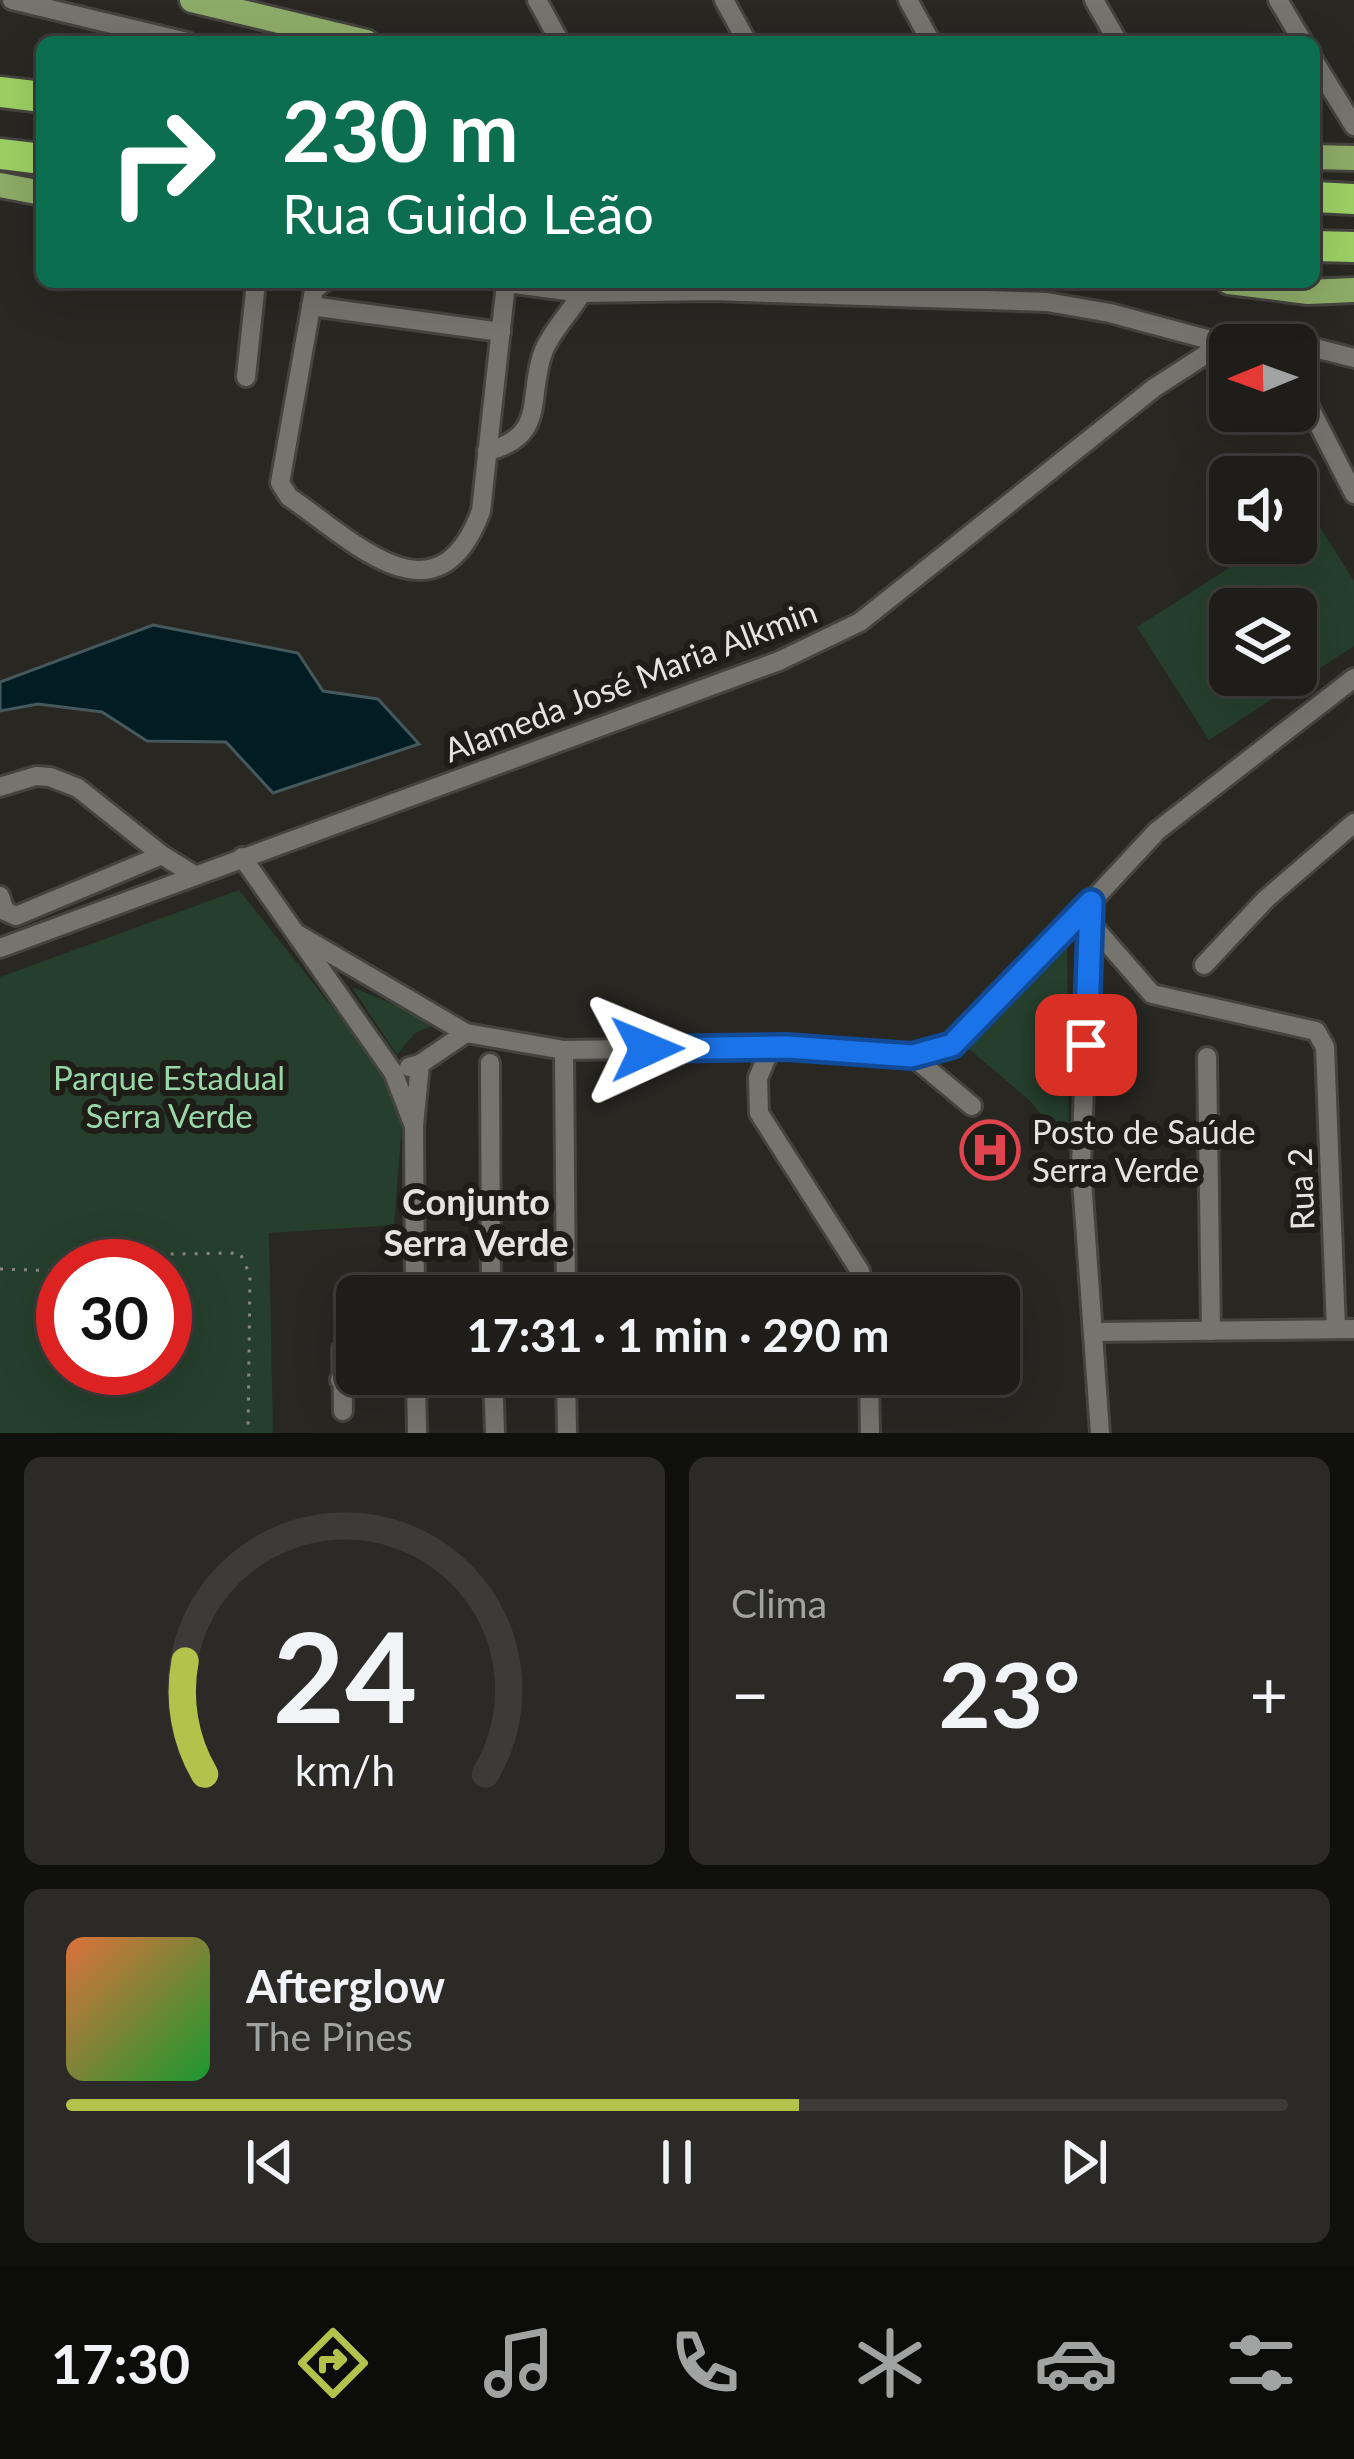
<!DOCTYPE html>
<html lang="pt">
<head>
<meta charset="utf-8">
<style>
	body { margin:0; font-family:Lato,sans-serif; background:#2b2a27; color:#f1f3f6; height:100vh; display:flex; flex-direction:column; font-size:45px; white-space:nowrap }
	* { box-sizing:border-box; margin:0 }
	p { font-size:39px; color:#a1a2a2 }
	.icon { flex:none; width:66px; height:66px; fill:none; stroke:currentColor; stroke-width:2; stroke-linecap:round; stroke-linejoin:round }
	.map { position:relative; height:1433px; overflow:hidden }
	.drawer { display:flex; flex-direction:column; gap:24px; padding:24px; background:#10100e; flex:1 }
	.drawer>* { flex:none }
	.guide { position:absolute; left:36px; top:36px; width:1284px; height:252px; border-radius:18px; box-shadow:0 12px 48px #0002,0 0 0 3px #3c3b39; background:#0b6e4f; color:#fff; overflow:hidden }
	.needle { width:78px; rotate:269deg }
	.controls { position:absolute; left:1209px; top:324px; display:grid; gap:24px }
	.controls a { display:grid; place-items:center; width:108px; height:108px; border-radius:18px; background:#1e1d1a; box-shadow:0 12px 48px #0002,0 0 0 3px #3c3b39; font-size:60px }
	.speed { position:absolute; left:36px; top:1239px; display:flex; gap:24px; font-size:60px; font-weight:700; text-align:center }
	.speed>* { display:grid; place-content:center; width:156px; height:156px; border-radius:50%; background:#1e1d1a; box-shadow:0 12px 48px #0002,0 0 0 3px #3c3b39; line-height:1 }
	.speed .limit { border:18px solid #d22; background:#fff; color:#111 }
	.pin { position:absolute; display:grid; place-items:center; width:102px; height:102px; color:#fff; margin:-51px; border-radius:24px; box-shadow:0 6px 18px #0006 }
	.me { position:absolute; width:132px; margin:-66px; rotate:89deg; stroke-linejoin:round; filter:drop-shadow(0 0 9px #0008) }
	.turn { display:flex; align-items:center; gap:42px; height:252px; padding:0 48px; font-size:54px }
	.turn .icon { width:156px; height:156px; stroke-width:2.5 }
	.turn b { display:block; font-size:84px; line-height:102px }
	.big { font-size:90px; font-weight:700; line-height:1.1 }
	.drawer .widget { flex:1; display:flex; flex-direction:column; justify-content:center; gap:18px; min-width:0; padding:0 42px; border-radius:18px; background:#2b2a27 }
	.drawer .dial { align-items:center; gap:0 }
	.dial svg { height:312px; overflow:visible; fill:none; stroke:#3c3b39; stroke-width:7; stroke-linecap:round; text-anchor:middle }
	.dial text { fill:#f1f3f6; stroke:none }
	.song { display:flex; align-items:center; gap:36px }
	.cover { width:144px; height:144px; border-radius:18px; background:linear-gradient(135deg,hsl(20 70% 55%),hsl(130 70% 35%)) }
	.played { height:12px; border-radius:6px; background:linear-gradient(90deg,#b2c24b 60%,#3c3b39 60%) }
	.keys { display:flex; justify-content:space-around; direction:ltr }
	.heat { display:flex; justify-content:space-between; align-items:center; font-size:66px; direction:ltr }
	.drawer .tiles { flex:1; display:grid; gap:24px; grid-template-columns:1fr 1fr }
	.widget:last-child { grid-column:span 2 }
	.trip { position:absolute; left:336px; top:1275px; width:684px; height:120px; border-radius:18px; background:#1e1d1a; box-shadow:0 12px 48px #0002,0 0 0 3px #3c3b39; font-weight:700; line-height:120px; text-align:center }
	.dock { display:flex; height:192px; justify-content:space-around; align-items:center; background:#0c0c0a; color:#a1a2a2 }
	.dock .icon { width:84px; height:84px }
	.dock .current { color:#b2c24b }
	.dock b { font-size:54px; color:#f1f3f6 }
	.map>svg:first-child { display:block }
	.green { fill:#253f2c; fill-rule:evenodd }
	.water { fill:#011c23; stroke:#45585c; stroke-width:3 }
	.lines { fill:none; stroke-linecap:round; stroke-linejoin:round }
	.minor-casing { stroke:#44433e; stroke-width:24 }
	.major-casing { stroke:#44433e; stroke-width:30 }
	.highway-casing { stroke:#44433e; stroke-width:36 }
	.path { stroke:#878682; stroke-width:3; stroke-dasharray:3 9; stroke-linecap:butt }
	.minor { stroke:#76746e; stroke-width:18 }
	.major { stroke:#8dab68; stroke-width:24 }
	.highway { stroke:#9cd064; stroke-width:30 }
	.route-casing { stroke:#114b97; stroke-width:30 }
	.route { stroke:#1a73e8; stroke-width:21 }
	.labels { text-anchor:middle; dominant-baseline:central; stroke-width:12; stroke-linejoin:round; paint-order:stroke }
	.street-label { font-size:33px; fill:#e5e4e1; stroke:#1f1d18 }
	.park-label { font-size:33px; fill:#9ad7a8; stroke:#1f1d18 }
	.poi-label { font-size:33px; fill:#e5e4e1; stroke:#1f1d18; text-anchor:start }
	.neighbourhood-label { font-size:36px; font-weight:bold; fill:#e5e4e1; stroke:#1f1d18 }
</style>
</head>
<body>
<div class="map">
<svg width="1354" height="1433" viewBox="0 0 1354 1433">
	<rect width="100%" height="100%" fill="#282722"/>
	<g class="green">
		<path d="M1312,515l42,66v65l-145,94 -72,-113 131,-84h28v-18zM1230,609h66v66h-66z"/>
		<path d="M239,890l144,181 19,54 -8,100 -125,8 4,200h-273v-456zM63,1266h102v102h-102z"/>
		<path d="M1067,943l2,205 -39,-47 -63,-54z"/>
		<path d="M352,987l87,36 -24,10 -18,22z"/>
	</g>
	<path class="water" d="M153,625l145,28 25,38 55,8 41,45 -146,49 -47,-51 -79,-1 -45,-29 -64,-8 -38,7v-29z"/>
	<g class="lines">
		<defs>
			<g id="minor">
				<path d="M12,0l175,42"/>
				<path d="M537,0l23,42"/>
				<path d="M724,0l23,42"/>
				<path d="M908,0l23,42"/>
				<path d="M1094,0l24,42"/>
				<path d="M1278,0l25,42"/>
				<path d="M1314,61l40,65"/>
				<path d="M324,282l-10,8 -34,193 9,14c65,44 148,132 192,14l25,-228"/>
				<path d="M500,282l82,11 130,-2 335,11 63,11 115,31"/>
				<path d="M311,306l190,26"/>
				<path d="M246,377l10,-95"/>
				<path d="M1296,381l58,113"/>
				<path d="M487,451c62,-14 39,-57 57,-101 8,-19 27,-39 38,-57"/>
				<path d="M0,787l36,-11 14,1 28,11 84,67 32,20"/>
				<path d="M242,857l151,215 21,54"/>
				<path d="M0,896l5,15 11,5 146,-61"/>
				<path d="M1091,924l61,70 164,37 9,16 11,282"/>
				<path d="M299,935l167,98 98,17 223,-3 125,9 41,-11 138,-143"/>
				<path d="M0,948l779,-287 81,-39 294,-234 68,-44 54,-6 78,20"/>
				<path d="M1204,965l62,-66 88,-76"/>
				<path d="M771,1047l-13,31 1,35 101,158 4,25"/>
				<path d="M564,1050l2,246"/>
				<path d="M912,1056l60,50"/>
				<path d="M1207,1057l4,274"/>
				<path d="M490,1063l1,233"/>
				<path d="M409,1067l11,-3 46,-31"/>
				<path d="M415,1296l-1,-170 6,-62"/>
				<path d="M1094,1332l260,-3"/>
				<path d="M342,1349l1,62"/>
				<path d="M416,1374l1,59"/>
				<path d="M493,1374l2,59"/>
				<path d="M566,1374l1,59"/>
				<path d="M869,1374l1,59"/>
				<path d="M340,1380l76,-5"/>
				<path d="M1100,1433l-19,-267 10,-264 66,-71 197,-153"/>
			</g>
			<g id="major">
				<path d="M192,0l174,42"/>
				<path d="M1314,157l40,1"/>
				<path d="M0,185l42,8"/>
				<path d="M1229,282l79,10 46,-2"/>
			</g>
			<g id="highway">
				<path d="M0,92l42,5"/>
				<path d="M0,154l42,5"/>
				<path d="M1314,197l40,2"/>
				<path d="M1314,246l40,1"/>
			</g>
		</defs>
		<use href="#minor" class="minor-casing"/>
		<use href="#major" class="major-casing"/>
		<use href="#highway" class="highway-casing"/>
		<g class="path">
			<path d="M89,1266l24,-11 127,-2 10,22 -2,158"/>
			<path d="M0,1269l63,2"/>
		</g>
		<use href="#minor" class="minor"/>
		<use href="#major" class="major"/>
		<use href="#highway" class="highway"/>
	</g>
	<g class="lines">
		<defs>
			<path id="route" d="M647,1049l140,-2 125,9 40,-11 139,-143 -5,143"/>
		</defs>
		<use href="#route" class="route-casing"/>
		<use href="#route" class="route"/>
	</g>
	<defs>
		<symbol id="hospital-ring" viewBox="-11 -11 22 22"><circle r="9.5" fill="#1f1d18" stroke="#e0444e" stroke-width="1.5"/><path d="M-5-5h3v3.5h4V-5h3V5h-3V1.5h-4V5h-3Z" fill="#e0444e"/></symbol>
	</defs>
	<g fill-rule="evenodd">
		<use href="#hospital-ring" x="957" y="1117" width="66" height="66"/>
	</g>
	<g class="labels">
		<g class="street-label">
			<text transform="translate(630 680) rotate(-21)">Alameda José Maria Alkmin</text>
			<text transform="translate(1300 1189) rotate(-92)">Rua 2</text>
		</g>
		<g class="park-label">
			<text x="169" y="1077">Parque Estadual<tspan x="169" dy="38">Serra Verde</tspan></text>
		</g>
		<g class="poi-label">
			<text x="1032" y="1131">Posto de Saúde<tspan x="1032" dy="38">Serra Verde</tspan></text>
		</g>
		<g class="neighbourhood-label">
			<text x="476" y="1201">Conjunto<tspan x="476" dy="41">Serra Verde</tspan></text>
		</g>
	</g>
</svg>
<div class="controls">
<a><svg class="needle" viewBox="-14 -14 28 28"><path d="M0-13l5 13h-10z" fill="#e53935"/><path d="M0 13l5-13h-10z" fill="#a1a2a2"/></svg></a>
<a><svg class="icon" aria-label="sound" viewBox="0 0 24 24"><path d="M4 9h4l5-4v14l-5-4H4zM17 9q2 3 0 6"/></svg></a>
<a><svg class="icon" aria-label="layers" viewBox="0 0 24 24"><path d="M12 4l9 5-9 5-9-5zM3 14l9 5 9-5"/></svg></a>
</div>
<div class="speed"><div class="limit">30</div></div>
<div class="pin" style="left:1086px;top:1045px;background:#d93025"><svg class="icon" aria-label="arrive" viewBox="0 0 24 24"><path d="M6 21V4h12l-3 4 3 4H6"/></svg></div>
<svg class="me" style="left:647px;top:1049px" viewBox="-20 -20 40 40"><path d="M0-17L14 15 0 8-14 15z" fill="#1a73e8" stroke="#fff" stroke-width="4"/></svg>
<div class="trip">17:31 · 1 min · 290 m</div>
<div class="guide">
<div class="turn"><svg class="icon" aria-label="right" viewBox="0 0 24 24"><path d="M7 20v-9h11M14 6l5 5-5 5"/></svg><div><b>230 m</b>Rua Guido Leão</div></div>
</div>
</div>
<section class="drawer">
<div class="tiles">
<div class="widget dial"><svg viewBox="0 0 100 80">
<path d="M14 69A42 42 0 1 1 86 69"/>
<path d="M14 69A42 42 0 0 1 9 40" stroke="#b2c24b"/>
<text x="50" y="56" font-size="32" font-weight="700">24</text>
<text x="50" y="72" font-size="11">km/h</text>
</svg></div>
<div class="widget"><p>Clima</p>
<div class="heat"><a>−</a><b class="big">23°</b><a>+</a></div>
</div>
<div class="widget">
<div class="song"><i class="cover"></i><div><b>Afterglow</b><p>The Pines</p></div></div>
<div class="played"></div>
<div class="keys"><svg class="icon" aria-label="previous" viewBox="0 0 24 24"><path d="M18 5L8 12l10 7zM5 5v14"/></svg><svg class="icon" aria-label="pause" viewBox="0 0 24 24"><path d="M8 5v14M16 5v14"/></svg><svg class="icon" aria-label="next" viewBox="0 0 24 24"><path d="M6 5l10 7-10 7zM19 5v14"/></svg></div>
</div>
</div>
</section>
<nav class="dock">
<b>17:30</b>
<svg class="icon current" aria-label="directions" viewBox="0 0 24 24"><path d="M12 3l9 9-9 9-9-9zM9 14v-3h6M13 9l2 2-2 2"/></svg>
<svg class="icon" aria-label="music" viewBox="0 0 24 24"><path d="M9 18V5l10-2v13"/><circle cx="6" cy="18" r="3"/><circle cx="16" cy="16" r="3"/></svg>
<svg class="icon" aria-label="phone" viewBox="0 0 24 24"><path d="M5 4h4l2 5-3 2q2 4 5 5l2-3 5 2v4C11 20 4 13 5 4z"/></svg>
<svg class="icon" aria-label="climate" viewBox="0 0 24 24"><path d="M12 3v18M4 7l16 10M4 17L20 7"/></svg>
<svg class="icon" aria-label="car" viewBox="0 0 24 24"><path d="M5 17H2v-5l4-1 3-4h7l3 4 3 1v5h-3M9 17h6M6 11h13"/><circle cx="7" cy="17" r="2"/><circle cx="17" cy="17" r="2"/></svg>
<svg class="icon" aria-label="filters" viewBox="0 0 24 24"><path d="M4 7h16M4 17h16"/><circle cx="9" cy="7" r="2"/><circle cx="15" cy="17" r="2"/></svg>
</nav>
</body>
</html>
